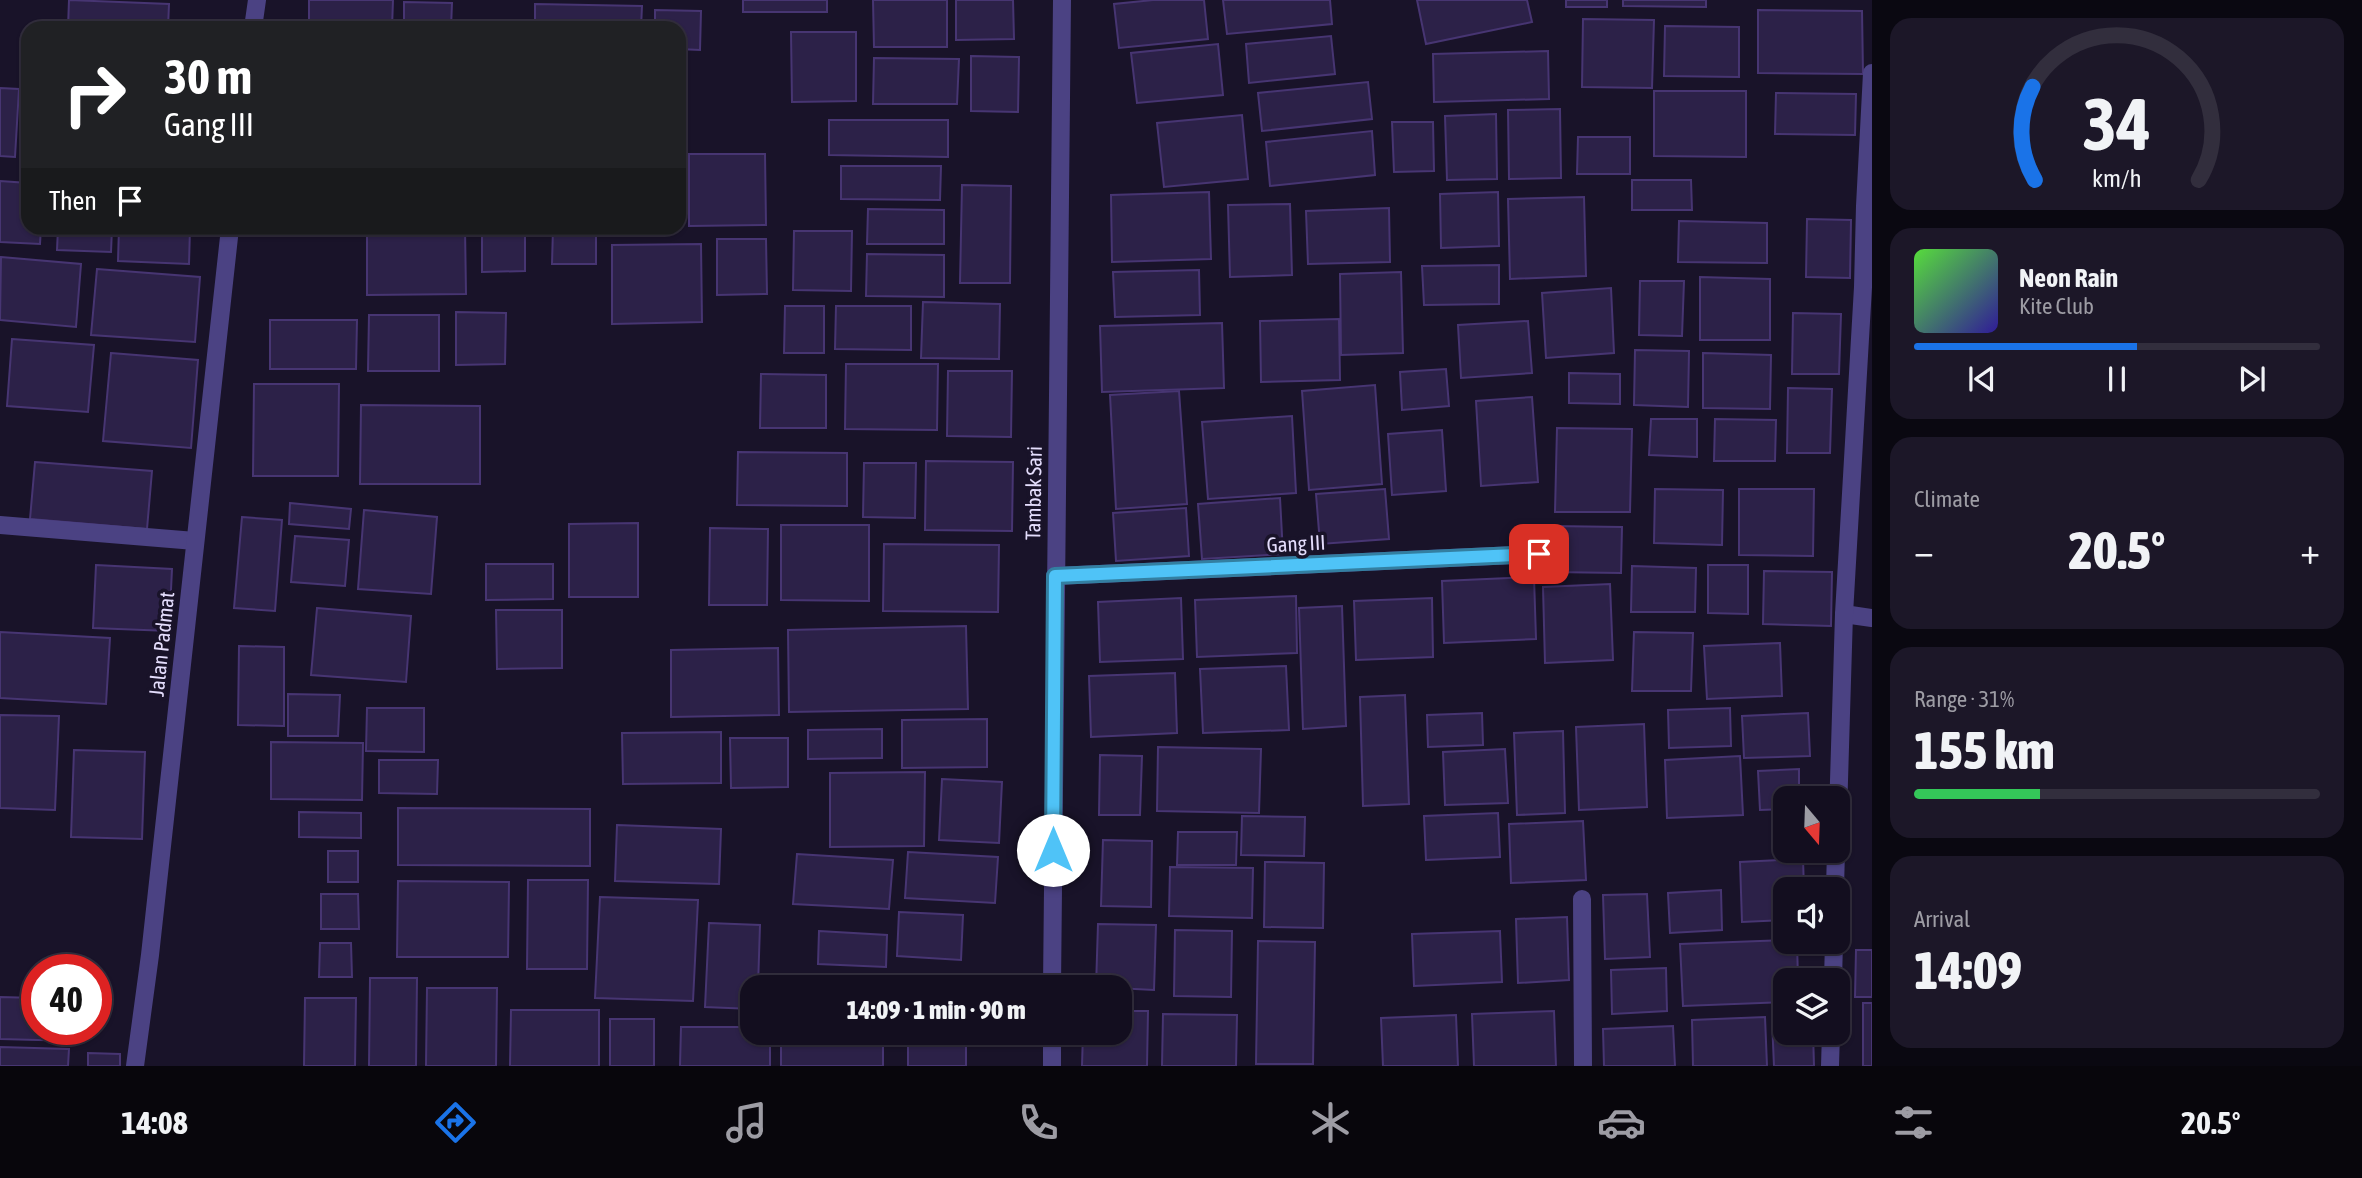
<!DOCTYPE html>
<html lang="en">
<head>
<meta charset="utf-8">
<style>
	body { margin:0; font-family:"Asap Condensed",sans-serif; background:#1c1728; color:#f1f3f6; height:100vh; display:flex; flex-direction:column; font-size:26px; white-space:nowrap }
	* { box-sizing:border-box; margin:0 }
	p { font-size:23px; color:#9d9ca4 }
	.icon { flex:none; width:38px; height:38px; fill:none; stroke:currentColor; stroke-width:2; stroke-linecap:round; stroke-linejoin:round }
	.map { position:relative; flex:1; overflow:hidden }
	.side { display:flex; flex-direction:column; gap:18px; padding:18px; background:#0a0811; width:490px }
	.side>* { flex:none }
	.guide { position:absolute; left:21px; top:21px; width:665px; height:214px; border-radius:21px; box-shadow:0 2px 5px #0004,0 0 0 2px #322e3d; background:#202124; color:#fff; overflow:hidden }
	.needle { width:46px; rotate:161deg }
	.controls { position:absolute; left:1773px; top:786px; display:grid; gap:14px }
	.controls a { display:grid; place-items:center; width:77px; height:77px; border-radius:14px; background:#130e1f; box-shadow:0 2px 5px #0004,0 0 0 2px #322e3d; font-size:35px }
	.speed { position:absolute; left:21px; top:954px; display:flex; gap:14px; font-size:35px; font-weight:700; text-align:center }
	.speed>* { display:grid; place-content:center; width:91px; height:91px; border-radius:50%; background:#130e1f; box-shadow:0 2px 5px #0004,0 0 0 2px #322e3d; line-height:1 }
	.speed .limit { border:10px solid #d22; background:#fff; color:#111 }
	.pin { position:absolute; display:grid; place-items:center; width:60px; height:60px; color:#fff; margin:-30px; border-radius:14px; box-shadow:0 4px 10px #0006 }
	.me { position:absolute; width:77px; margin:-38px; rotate:0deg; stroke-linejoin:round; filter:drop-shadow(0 0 5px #0008) }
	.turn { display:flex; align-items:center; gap:24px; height:147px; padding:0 28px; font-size:32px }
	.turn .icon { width:91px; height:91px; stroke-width:2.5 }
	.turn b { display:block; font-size:49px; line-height:60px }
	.then { display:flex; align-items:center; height:66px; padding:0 28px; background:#0003; gap:14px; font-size:26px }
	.big { font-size:52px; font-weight:800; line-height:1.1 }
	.side .card { flex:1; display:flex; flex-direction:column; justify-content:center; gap:10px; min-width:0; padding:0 24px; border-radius:21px; background:#1c1728 }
	.side .dial { align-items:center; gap:0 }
	.dial svg { height:182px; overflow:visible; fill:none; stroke:#322e3d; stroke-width:7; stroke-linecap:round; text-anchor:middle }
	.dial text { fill:#f1f3f6; stroke:none }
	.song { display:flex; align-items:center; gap:21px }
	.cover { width:84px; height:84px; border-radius:10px; background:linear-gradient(135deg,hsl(110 70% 55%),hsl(250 70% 35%)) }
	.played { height:7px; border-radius:4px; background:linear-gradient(90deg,#1a73e8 55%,#322e3d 55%) }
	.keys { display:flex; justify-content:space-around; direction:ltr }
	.heat { display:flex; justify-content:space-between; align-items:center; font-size:38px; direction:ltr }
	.charge { height:10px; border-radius:5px; background:linear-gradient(90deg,#34c759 31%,#322e3d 0) }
	.trip { position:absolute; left:740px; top:975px; width:392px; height:70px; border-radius:21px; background:#130e1f; box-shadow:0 2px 5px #0004,0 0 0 2px #322e3d; font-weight:800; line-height:70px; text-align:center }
	.dock { display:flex; height:112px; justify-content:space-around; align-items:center; background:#08060c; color:#9d9ca4 }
	.dock .icon { width:49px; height:49px }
	.dock .current { color:#1a73e8 }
	.dock b { font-size:32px; color:#f1f3f6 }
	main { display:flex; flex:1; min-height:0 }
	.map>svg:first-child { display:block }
	.building { fill:#2c2148; stroke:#473572; stroke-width:2 }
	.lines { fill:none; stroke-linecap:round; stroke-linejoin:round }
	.minor { stroke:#4b4283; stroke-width:18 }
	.tertiary { stroke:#4b4283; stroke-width:18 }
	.route-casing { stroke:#337fa1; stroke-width:18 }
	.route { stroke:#4fc3f7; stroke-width:12 }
	.labels { text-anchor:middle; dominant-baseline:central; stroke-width:7; stroke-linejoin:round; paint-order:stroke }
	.street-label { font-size:21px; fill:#e4ddfc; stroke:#191329 }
</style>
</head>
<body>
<main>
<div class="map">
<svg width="1872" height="1066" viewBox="0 0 1872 1066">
	<rect width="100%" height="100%" fill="#191329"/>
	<g class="building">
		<path d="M69,0l100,4 -1,24h-100z"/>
		<path d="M309,0h84l-1,28h-83z"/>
		<rect x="743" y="0" width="84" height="12"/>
		<path d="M873,0h74v47h-73z"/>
		<path d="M956,0h57l1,39 -58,1z"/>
		<path d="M1153,0h51l4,39 -89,9 -5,-44z"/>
		<path d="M1223,0h107l2,24 -105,10z"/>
		<path d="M1417,0h110l5,22 -106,22z"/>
		<rect x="1566" y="0" width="41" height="7"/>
		<path d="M1623,0h83v7l-83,-1z"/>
		<path d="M404,2l48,1 -1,25h-47z"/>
		<path d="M535,4l107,2 -1,22h-106z"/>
		<path d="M655,10l46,1 -1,39 -21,-1v-21h-24z"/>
		<path d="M1758,10l104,1 1,63 -105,-1z"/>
		<path d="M1583,19l71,1 -2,68 -70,-1z"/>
		<path d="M1665,26l74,1v50l-75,-1z"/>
		<path d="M791,32h65v69l-64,1z"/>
		<path d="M1331,36l4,38 -86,9 -3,-39z"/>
		<path d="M1218,44l5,51 -86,8 -6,-50z"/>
		<path d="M1548,51l1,48 -115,3 -1,-48z"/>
		<path d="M971,56l48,1 -1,55 -47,-1z"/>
		<path d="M874,58l85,1 -2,45h-84z"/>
		<path d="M1368,82l4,37 -110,12 -4,-38z"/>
		<path d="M0,88l19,1 -4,68 -15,-1z"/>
		<path d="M1654,91h92v66l-92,-1z"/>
		<path d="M1776,93l80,1 -1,41 -80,-1z"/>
		<path d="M1560,109l1,69 -52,1 -1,-69z"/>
		<path d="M1496,114l1,65 -50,1 -2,-64z"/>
		<path d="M1242,115l6,64 -84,8 -7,-64z"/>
		<path d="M829,120h119v37l-119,-2z"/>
		<path d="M1392,122h41l1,49 -40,1z"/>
		<path d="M1372,131l3,44 -105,11 -4,-44z"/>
		<path d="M1578,137h52v37h-53z"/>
		<path d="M689,154h76l1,71 -77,1z"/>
		<path d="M841,166h100l-1,34 -99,-1z"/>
		<path d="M1632,180h59l1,30h-60z"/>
		<path d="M0,181l28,2v45h13l-1,16 -40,-2z"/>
		<path d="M962,185l49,1 -1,97h-50z"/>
		<path d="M1209,192l2,67 -99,3 -1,-67z"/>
		<path d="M1498,192l1,54 -58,2 -1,-54z"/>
		<path d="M1584,197l2,79 -76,3 -2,-80z"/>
		<path d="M1290,204l2,71 -62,2 -2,-72z"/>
		<path d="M1389,208l1,54 -82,2 -2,-53z"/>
		<path d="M868,209l76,1v34h-77z"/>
		<path d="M1807,219l44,1 -1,58 -44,-1z"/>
		<path d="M1679,221l88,2v40l-89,-1z"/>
		<path d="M58,228h54l-1,24 -54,-2z"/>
		<path d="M119,228h71l-1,36 -71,-3z"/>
		<path d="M367,228h98l1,66 -99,1z"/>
		<path d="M482,228h43v43l-43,1z"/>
		<path d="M553,228h43v36h-44z"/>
		<path d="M794,231h58l-1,60 -58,-1z"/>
		<path d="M717,239h49l1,55 -50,1z"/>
		<path d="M701,244l1,78 -90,2v-79z"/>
		<path d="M867,254l77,1v42l-78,-1z"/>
		<path d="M1,257l80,7 -5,63 -76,-7z"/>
		<path d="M1499,265v39l-75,1 -2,-39z"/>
		<path d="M97,269l103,8 -5,65 -104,-7z"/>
		<path d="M1199,270l1,45 -85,2 -2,-45z"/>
		<path d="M1401,272l2,81 -62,2 -1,-81z"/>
		<path d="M1700,277l70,2v61h-70z"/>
		<path d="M1640,281h44l-2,55 -43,-1z"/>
		<path d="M1611,288l3,65 -68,5 -4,-65z"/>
		<path d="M923,302l77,2 -1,55 -78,-1z"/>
		<path d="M785,306h39v47h-40z"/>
		<path d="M836,306h75v44l-76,-1z"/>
		<path d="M456,312l50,1 -1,51 -49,1z"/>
		<path d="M1793,313l48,1 -2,60h-47z"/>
		<path d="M369,315h70v56h-71z"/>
		<path d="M1339,319l1,61 -79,2 -1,-61z"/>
		<path d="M270,320h87l-1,49h-86z"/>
		<path d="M1528,321l4,52 -71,5 -3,-53z"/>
		<path d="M1222,323l2,65 -122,4 -2,-66z"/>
		<path d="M12,339l82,6 -6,67 -81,-6z"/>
		<path d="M1635,350l54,1 -1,56 -54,-2z"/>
		<path d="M111,353l87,7 -7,88 -88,-7z"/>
		<path d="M1703,353l68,2 -1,54 -67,-1z"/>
		<path d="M846,364h92l-1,66 -92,-1z"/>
		<path d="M1446,369l3,37 -47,4 -2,-38z"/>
		<path d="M948,371h64l-1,66 -64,-1z"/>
		<path d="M1569,373l51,1v30l-51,-1z"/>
		<path d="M761,374l65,1v53h-66z"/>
		<path d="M254,384h85l-1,92h-85z"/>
		<path d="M1375,385l7,99 -73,6 -7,-99z"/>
		<path d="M1788,388l44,1 -2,64h-43z"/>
		<path d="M1179,391l8,113 -71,5 -6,-114z"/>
		<path d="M1532,397l6,85 -57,4 -5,-85z"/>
		<path d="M361,405l119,1v78h-120z"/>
		<path d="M1292,416l4,77 -88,6 -6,-77z"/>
		<path d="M1651,419h46v38l-48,-2z"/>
		<path d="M1715,419l61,1 -1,41h-61z"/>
		<path d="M1557,428l75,1 -2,83h-75z"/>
		<path d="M1442,430l4,61 -54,4 -4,-61z"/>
		<path d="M738,452l109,1v53l-110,-1z"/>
		<path d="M926,461l87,1 -1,69 -87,-1z"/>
		<path d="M35,462l117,9 -5,58 -117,-10z"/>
		<path d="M864,463h52l-1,55 -52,-1z"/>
		<path d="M1385,489l4,50 -69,5 -4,-50z"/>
		<path d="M1655,489l68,1 -1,55 -68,-2z"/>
		<path d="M1739,489h75l-1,67 -74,-1z"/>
		<path d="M1280,498l3,56 -81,5 -4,-55z"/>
		<path d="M290,503l61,6 -2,20 -60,-5z"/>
		<path d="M1186,508l3,48 -73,5 -3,-48z"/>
		<path d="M364,510l73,7 -6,77 -73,-5z"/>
		<path d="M242,517l40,3 -7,91 -41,-3z"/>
		<path d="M638,523v74h-69v-73z"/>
		<path d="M781,525h88v76l-88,-1z"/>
		<path d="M1552,526l70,1 -1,46 -70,-1z"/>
		<path d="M710,528l58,1 -1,76h-58z"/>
		<path d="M295,536l54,4 -4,46 -54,-4z"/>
		<path d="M884,544l115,1 -1,67 -115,-1z"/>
		<path d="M486,564h67v35l-67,1z"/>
		<path d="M96,565l76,4 -3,62 -76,-3z"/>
		<path d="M1708,565h40v49l-40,-1z"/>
		<path d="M1632,566l64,2 -1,44h-64z"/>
		<path d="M1764,571l68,1 -1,54 -68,-2z"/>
		<path d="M1534,577l2,62 -92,4 -2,-62z"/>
		<path d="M1610,584l3,76 -68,3 -2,-76z"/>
		<path d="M1296,596l1,57 -100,4 -2,-57z"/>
		<path d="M1181,598l2,61 -83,3 -2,-60z"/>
		<path d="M1432,598l1,59 -77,3 -2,-59z"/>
		<path d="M1342,606l4,120 -43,3 -4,-121z"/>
		<path d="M317,608l94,8 -5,66 -95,-7z"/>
		<path d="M496,610h66v58l-65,1z"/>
		<path d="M966,626l2,83 -179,3 -1,-82z"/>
		<path d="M0,632l110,6 -4,66 -106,-6z"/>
		<path d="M1634,632l59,1 -2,58h-59z"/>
		<path d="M1780,643l2,53 -75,3 -3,-53z"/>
		<path d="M239,646l45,1v79l-46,-1z"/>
		<path d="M778,648l1,67 -108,2v-67z"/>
		<path d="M1286,666l3,64 -86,3 -3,-64z"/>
		<path d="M1175,673l2,60 -86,4 -2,-61z"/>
		<path d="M288,694l52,1 -2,41h-50z"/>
		<path d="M1405,695l4,109 -46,2 -3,-109z"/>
		<path d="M367,708h57v44l-58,-1z"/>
		<path d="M1730,708l1,38 -62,2 -1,-38z"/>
		<path d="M1482,713l1,32 -55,2 -1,-32z"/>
		<path d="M1808,713l2,43 -66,2 -2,-42z"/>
		<path d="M0,715l59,1 -4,94 -55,-2z"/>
		<path d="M987,719v48l-85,1v-48z"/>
		<path d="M1644,724l3,83 -68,3 -3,-83z"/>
		<path d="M882,729v29l-74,1v-29z"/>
		<path d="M1563,731l2,82 -48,2 -3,-82z"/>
		<path d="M721,732v51l-98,1 -1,-51z"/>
		<path d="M730,738h58v49l-57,1z"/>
		<path d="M271,742l92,1 -1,57 -91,-1z"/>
		<path d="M1158,747l103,2 -2,64 -102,-2z"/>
		<path d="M1505,749l3,54 -63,2 -2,-53z"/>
		<path d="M74,750l71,2 -3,87 -71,-2z"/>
		<path d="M1100,755l42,1 -2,59h-41z"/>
		<path d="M1740,756l3,59 -76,3 -2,-58z"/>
		<path d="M379,760h59l-1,34 -58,-1z"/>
		<path d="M1799,769v29h-14v11l-25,1 -2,-39z"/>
		<path d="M925,772l-1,74 -94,1v-74z"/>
		<path d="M942,779l60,3 -3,61 -60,-3z"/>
		<path d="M398,808l192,1v57l-192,-1z"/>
		<path d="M299,812l62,1v25l-62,-1z"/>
		<path d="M1498,813l2,44 -74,3 -2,-44z"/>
		<path d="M1242,816l63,1 -1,39 -63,-1z"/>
		<path d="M1583,821l3,59 -75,3 -2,-59z"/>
		<path d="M617,825l104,4 -2,55 -104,-3z"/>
		<path d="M1178,832h59l-1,33h-59z"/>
		<path d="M1103,840l49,1 -1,66 -50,-1z"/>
		<rect x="328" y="851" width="30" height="31"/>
		<path d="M908,852l90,5 -3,46 -90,-5z"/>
		<path d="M797,854l96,6 -4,49 -96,-5z"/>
		<path d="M1803,859l1,30h-19v31l-43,2 -2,-60z"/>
		<path d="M1265,862l59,1 -1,65 -59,-1z"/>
		<path d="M1170,867l83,1 -1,50 -83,-2z"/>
		<path d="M528,880h60l-1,89h-60z"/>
		<path d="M398,881l111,1 -1,75h-111z"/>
		<path d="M1721,890l1,40 -52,3 -2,-40z"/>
		<path d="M321,894h37l1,35h-38z"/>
		<path d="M1647,894l3,63 -45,2 -2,-64z"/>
		<path d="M600,897l98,3 -5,101 -98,-3z"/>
		<path d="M899,912l64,3 -2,45 -64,-4z"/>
		<path d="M1567,917l2,63 -51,3 -2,-64z"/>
		<path d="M709,923l51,2 -2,62h-6v22l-47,-2z"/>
		<path d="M1098,924l58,1 -2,65 -58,-3z"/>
		<path d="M1175,930l57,1 -1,66 -57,-1z"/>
		<path d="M819,931l68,4 -1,32 -68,-3z"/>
		<path d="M1500,931l2,51 -88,4 -2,-52z"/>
		<path d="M1785,940v2h12l1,38h-13v22l-102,4 -3,-62z"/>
		<path d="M1258,941l57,1 -2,122h-57z"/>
		<path d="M320,943h31l1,34h-33z"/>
		<path d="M1856,950h16v47h-17z"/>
		<path d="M1666,968l1,43 -55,3 -1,-44z"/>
		<rect x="901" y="975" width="73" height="12"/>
		<path d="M370,978h47l-1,88h-47z"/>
		<rect x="781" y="983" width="102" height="4"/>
		<path d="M427,988h70l-1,78h-70z"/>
		<path d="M0,997l37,1v31h39l-1,12 -75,-2z"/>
		<path d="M305,998h51l-1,68h-51z"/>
		<rect x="1863" y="1003" width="9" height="63"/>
		<path d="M511,1010h88v56h-89z"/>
		<path d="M1120,1011h28l-1,55h-65l1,-34h37z"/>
		<path d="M1554,1011l2,55h-82l-2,-52z"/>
		<path d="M1163,1014l74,1 -1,51h-74z"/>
		<path d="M1456,1015l2,51h-75l-2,-48z"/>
		<path d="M1765,1017l2,49h-74l-1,-46z"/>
		<rect x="610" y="1019" width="44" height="47"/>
		<path d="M1772,1020h13v12h28l1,34h-40z"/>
		<path d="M1673,1026l2,40h-71l-1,-37z"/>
		<path d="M681,1027h71v5h18v34h-90z"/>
		<rect x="781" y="1032" width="102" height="34"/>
		<path d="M908,1038l58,1v27h-58z"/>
		<path d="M0,1047l69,2 -1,17h-68z"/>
		<path d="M88,1053l32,1v12h-32z"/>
	</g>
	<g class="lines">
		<g class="minor">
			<path d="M253,28l4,-28"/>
			<path d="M0,525l195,16"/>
			<path d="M1055,576l484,-22"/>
			<path d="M1844,614l28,4"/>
			<path d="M1838,814l6,-200 19,-327 2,-81 7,-133"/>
			<path d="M1835,889l1,-39"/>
			<path d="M1582,899l1,167"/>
			<path d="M1833,980l1,-38"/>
			<path d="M135,1066l15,-111 80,-727"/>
			<path d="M1830,1066l1,-34"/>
		</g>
		<g class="tertiary">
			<path d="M1052,987l10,-987"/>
			<path d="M1052,1066v-34"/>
		</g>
	</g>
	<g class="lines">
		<defs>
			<path id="route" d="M1053,850l2,-274 484,-22"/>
		</defs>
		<use href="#route" class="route-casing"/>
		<use href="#route" class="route"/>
	</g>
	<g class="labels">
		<g class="street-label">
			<text transform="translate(1033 493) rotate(-89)">Tambak Sari</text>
			<text transform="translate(1296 543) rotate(-3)">Gang III</text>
			<text transform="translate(161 644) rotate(-84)">Jalan Padmat</text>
		</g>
	</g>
</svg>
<div class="controls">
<a><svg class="needle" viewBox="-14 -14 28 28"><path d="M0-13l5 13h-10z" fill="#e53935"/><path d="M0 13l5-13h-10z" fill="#9d9ca4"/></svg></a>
<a><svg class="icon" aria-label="sound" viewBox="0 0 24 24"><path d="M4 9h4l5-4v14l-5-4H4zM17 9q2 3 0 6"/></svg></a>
<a><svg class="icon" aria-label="layers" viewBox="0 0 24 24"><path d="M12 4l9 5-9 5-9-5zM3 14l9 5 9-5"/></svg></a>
</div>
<div class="speed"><div class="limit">40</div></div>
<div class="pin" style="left:1539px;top:554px;background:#d93025"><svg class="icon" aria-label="arrive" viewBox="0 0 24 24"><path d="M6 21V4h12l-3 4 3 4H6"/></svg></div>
<svg class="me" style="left:1053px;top:850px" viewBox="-20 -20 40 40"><circle r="19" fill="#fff"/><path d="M0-13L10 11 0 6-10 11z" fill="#4fc3f7"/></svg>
<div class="trip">14:09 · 1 min · 90 m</div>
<div class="guide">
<div class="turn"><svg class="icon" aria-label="right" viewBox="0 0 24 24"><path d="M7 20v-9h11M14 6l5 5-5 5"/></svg><div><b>30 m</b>Gang III</div></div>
<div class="then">Then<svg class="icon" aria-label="arrive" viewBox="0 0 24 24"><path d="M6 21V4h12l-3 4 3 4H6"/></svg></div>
</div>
</div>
<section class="side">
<div class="card dial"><svg viewBox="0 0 100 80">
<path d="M14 69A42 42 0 1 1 86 69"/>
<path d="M14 69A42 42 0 0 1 13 28" stroke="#1a73e8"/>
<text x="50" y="56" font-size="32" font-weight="700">34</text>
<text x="50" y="72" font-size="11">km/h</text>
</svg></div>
<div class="card">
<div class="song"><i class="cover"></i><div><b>Neon Rain</b><p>Kite Club</p></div></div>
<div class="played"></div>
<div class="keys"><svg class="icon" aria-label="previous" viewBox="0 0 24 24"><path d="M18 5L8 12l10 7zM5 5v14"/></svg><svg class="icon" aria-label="pause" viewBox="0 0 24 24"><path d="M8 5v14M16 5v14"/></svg><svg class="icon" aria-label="next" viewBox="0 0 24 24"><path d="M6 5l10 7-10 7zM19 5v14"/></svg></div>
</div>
<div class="card"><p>Climate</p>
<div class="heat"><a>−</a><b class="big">20.5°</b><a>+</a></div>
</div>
<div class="card"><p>Range · 31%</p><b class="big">155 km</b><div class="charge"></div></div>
<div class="card"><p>Arrival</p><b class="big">14:09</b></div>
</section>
</main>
<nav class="dock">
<b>14:08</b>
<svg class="icon current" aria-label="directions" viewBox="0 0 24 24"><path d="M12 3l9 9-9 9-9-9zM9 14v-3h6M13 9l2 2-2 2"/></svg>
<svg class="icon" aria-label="music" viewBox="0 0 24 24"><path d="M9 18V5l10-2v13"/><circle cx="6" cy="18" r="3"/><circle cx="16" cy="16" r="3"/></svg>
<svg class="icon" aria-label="phone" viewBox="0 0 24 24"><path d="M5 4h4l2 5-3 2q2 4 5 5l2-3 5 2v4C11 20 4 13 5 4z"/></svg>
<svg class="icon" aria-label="climate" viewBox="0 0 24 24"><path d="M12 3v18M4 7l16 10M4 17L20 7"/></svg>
<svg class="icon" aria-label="car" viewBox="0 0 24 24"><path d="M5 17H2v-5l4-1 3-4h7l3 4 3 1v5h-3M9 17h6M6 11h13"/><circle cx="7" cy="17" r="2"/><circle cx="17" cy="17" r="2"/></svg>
<svg class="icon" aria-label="filters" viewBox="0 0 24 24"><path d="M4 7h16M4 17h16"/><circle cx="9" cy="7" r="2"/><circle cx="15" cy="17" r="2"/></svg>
<b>20.5°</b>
</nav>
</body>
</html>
